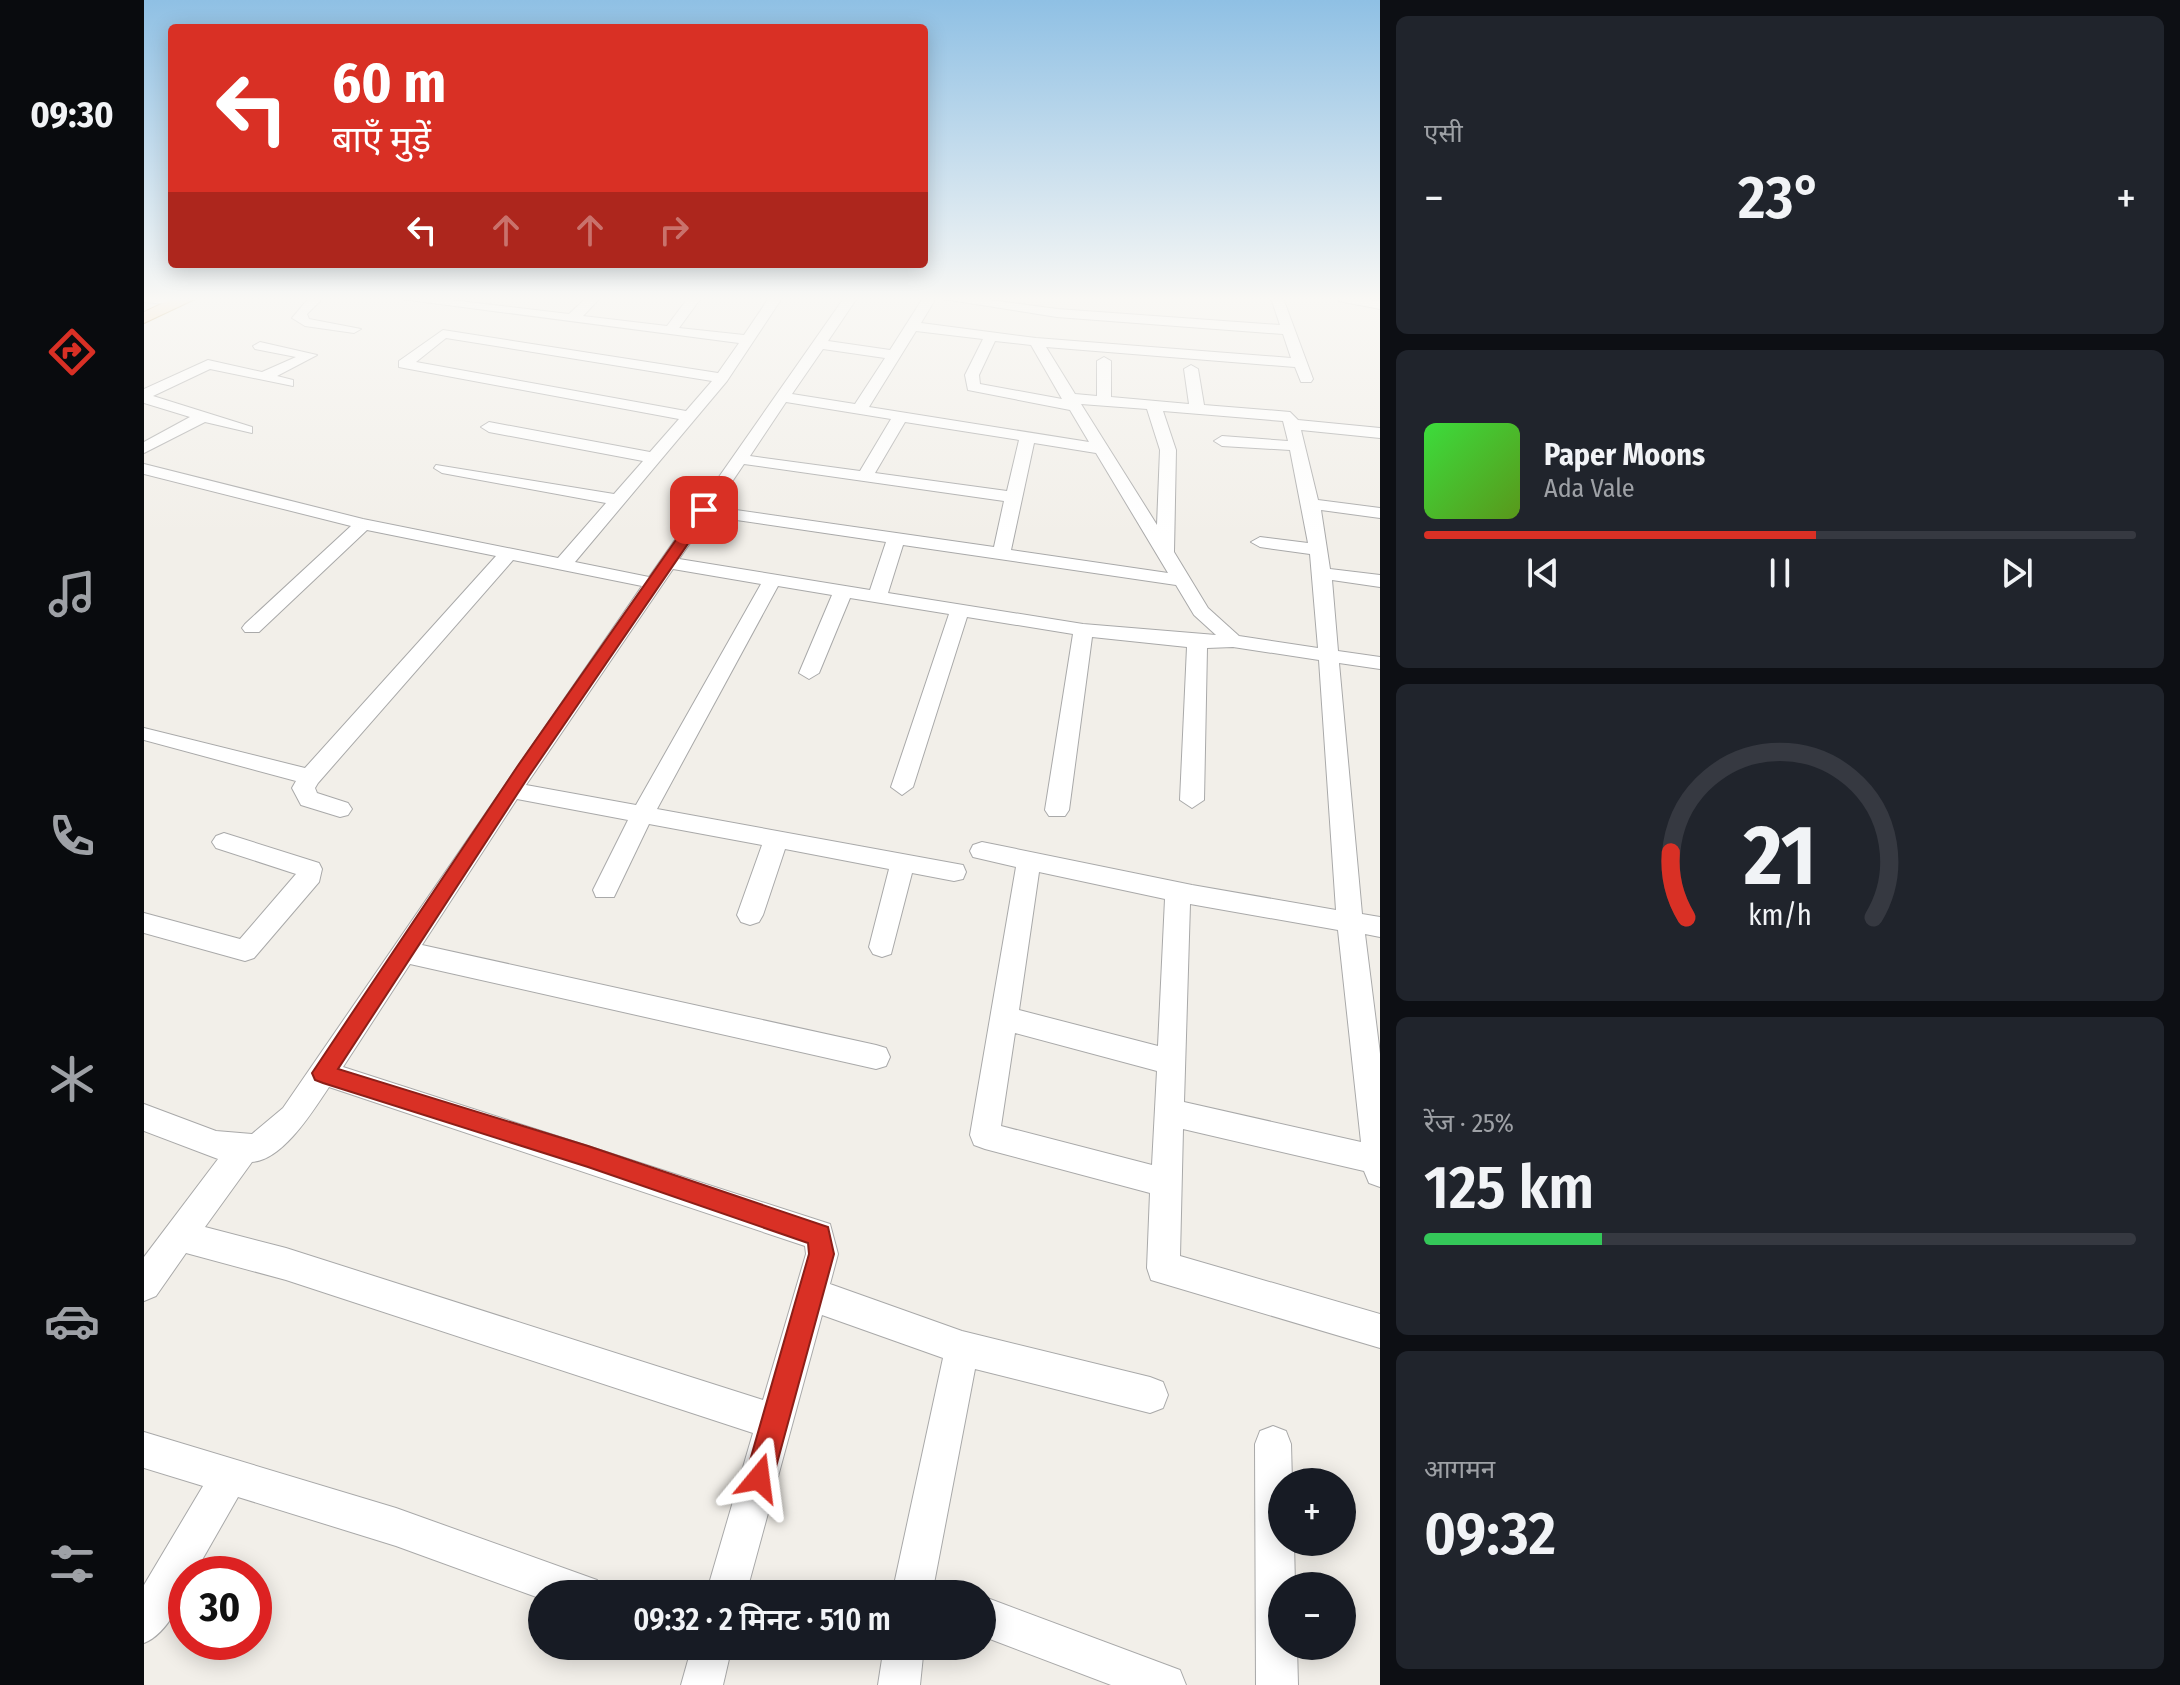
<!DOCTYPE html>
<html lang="hi">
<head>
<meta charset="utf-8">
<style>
	body { margin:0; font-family:"Fira Sans Condensed","Noto Sans Devanagari",sans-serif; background:#20242c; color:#f1f3f6; height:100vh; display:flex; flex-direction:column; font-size:30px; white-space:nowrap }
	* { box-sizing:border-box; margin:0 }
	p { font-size:26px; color:#9ea1a6 }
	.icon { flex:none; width:44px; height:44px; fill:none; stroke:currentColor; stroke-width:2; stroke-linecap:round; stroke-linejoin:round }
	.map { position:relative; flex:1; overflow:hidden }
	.side { display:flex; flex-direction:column; gap:16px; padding:16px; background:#0d0f14; width:800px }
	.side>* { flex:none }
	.guide { position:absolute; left:24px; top:24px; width:760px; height:244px; border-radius:8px; box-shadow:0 4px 20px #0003; background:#d93025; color:#fff; overflow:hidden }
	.fabs { position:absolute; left:1124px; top:1468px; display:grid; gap:16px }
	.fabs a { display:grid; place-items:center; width:88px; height:88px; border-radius:50%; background:#171b24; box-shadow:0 4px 20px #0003; font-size:40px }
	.speed { position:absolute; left:24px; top:1556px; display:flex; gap:16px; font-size:40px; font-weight:700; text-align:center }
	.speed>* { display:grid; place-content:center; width:104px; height:104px; border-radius:50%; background:#171b24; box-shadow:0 4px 20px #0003; line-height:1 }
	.speed .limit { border:12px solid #d22; background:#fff; color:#111 }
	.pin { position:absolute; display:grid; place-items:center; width:68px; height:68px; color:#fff; margin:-34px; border-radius:16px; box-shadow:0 4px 12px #0006 }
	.me { position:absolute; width:88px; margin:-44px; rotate:16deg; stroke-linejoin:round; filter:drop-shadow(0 0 6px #0008) }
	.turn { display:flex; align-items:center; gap:28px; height:168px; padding:0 32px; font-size:36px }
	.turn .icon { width:104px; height:104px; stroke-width:2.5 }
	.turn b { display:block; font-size:56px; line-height:68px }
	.lanes { display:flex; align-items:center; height:76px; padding:0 32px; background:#0003; justify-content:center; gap:40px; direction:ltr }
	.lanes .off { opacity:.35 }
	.big { font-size:60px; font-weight:600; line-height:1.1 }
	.side .widget { flex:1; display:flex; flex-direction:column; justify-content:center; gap:12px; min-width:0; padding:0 28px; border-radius:12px; background:#20242c }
	.side .dial { align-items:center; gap:0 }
	.dial svg { height:208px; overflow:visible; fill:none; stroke:#363941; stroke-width:7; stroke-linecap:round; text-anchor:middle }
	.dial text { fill:#f1f3f6; stroke:none }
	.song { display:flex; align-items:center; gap:24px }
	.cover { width:96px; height:96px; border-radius:12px; background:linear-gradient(135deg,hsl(120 70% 55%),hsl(90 70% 35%)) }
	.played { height:8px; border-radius:4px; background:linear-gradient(90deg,#d93025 55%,#363941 55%) }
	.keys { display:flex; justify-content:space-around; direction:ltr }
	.heat { display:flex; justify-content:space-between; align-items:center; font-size:44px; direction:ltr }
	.charge { height:12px; border-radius:6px; background:linear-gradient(90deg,#34c759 25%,#363941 0) }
	.trip { position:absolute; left:384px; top:1580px; width:468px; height:80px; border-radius:40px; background:#171b24; box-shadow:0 4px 20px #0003; font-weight:600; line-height:80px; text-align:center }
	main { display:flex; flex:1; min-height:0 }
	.dock { display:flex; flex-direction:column; width:144px; justify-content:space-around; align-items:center; background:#090b0e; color:#9ea1a6 }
	.dock .icon { width:56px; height:56px }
	.dock .active { color:#d93025 }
	.dock b { font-size:36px; color:#f1f3f6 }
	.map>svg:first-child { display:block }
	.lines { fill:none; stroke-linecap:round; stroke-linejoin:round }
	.minor-casing { stroke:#a9a9a9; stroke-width:2 }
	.major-casing { stroke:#a06b00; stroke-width:2 }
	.minor { fill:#fff; fill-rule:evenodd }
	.major { fill:#fcd6a4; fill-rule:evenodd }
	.route { fill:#d93025; stroke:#8d1f18; stroke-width:2 }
</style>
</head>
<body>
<main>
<nav class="dock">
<b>09:30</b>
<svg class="icon active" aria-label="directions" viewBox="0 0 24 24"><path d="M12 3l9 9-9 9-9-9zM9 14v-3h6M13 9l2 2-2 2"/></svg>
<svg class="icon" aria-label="music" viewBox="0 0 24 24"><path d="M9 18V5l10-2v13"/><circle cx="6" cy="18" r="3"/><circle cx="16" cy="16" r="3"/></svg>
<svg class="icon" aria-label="phone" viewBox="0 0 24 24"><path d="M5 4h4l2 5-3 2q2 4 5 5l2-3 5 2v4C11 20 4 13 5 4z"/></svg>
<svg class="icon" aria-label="climate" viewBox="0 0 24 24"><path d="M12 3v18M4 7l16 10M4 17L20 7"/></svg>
<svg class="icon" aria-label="car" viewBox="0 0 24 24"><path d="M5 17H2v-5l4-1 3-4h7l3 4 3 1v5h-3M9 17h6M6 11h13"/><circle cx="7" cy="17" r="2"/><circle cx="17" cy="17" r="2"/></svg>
<svg class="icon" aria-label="filters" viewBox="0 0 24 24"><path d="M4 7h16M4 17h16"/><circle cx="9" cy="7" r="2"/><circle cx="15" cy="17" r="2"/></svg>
</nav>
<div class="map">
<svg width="1236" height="1685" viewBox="0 0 1236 1685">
	<rect width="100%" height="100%" fill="#f2efe9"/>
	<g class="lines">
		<defs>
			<g id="minor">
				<path d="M0,298h28l1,2 -6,4 -23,-2z"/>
				<path d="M165,298h14l-16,16 2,5 52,10 -7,4 -49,-7 -13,-8z"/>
				<path d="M250,298h40l135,16 17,-16h14l-17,18 84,10 21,-28h13l-22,30 65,7 25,-37h13l-55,83 -152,181 74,15 195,-279h13l-29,43 62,9 33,-52h13l-15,25 115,15 255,20 -8,-24 -226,-17 -120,-19h37l83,11 223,16 -9,-27h12l30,81 -2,3h-10l-6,-15 -249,-20 29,47 22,2v-35l7,-4 7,4v36l78,7 -5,-35 7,-4 7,4 6,36 86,7 8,8 82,8v10l-79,-8 17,70 62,8v10l-59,-8 9,59 50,6v12l-48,-7 6,71 42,6v12l-41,-6 23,251 18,3v20l-15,-3 15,120v133l-11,-4 -5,-12 -181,-42 -3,127 200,58v34l-229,-68 -4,-12 3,-75 -165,-44 -11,-4 -4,-10 46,-268 -43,-10 -3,-6 3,-6 9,-3 210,43 144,25 -17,-250 -86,-13 -26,1 -3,152 -12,8 -12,-8 7,-153 -95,-10 -23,173 -4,6h-16l-4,-6 28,-176 -106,-17 -54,170 -11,8 -11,-8 58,-173 -99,-16 -31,75 -10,6 -10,-6 33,-78 -54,-9 -121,223 306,56 3,7 -3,7 -9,2 -42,-8 -21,81 -9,3 -9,-3 -4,-7 20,-78 -104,-20 -22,66 -4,7 -9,3 -9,-3 -4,-7 25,-70 -113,-21 -35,73h-18l-3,-7 35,-70 -111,-21 -95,146 454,100 10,3 4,9 -4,9 -10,3 -466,-105 -67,103 487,157 8,30 -8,30 132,47 188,46 13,5 5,13 -5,13 -13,5 -175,-44 -43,225h-40l51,-236 -121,-43 -76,279h-40l47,-161 -467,-153 -100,-27 -30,43 -12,5v-44l74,-98 -74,-28v-27l72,27 36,3 31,-26 359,-522 -129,-26 -195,223 -3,5 2,5 31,10 4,6 -4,6 -8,2 -39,-12 -9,-17 4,-7 -152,-41v-12l161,40 191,-212 -129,-26 -108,102h-14l-3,-4 3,-4 106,-98 -207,-52v-10l219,55 195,39 48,-55 -164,-30 -8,-5 2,-3 178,29 29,-33 -154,-29 -8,-5 8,-5 161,30 29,-33 -275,-51 -5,-1v-6l44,-31 275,43 21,-30zM772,331l67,8 -18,36 3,15 102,20 19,32 -220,-35zM302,338l266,43 -26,30 -270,-49zM851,341l36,4 31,54 -82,-15 -1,-9zM679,349l62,9 -30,46 -63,-10zM642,402l105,17 -31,52 -110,-15zM937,404l66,5 13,41 -3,75zM1019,411l120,10 5,20 -66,-5 -8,5 8,5 68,4 18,93 -48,-6 -9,5 9,5 50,7 8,94 -79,-12 -31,-28 -34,-56 2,-102zM761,422l114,18 -12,51 -132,-18zM890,443l62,10 72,120 -157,-23zM600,464l260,37 -10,46 -279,-40zM565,516l177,26 -16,48 -191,-31zM759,545l273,40 18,30 22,20 -133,-11 -195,-31zM529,569l88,15 -125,221 -110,-20zM895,872l126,27 -7,147 -139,-36zM1046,904l148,26 23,212 -177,-40zM871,1033l142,38 -5,94 -151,-39zM185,1087l476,159 1,8 -43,146 -477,-152 -81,-21 47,-65c31,-2 61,-51 77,-75z"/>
				<path d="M1194,298l42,3v8l-41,-8z"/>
				<path d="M116,342l57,13 -40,21 16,4v6l-83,-17 -57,27 99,31v6l-47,-11 -61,31v-11l46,-25 -46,-14v-14l64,-29 54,12 34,-15 -41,-8 -2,-3z"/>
				<path d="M80,833l95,30 3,6 -3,13 -65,76 -9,3 -101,-28v-20l96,26 56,-65 -80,-26 -4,-6 4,-6z"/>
				<path d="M1129,1426l13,5 5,13 1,38h-10v60h12l1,44h-13v60h15l1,39h-42l-1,-241 5,-13z"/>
				<path d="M0,1432l252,76 201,72 6,14h-61v5l-146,-53 -158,-49 -44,77h-8c0,24 -19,60 -42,69v-58l59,-99 -59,-18z"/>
				<path d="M838,1596l198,74 6,15h-75l-129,-49z"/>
				<path d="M548,1646h40l-9,39h-42z"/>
				<path d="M740,1646h40l-4,39h-42z"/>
			</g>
			<path id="major" d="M30,298h23l-53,25v-11z"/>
		</defs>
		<use href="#minor" class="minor-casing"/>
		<use href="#major" class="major-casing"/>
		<use href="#minor" class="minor"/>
		<use href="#major" class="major"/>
	</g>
	<linearGradient id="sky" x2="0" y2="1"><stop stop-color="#8fc0e4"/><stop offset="0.56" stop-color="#f9f8f5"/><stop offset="1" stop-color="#f9f8f5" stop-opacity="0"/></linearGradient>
	<rect width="1236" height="534" fill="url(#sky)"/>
	<path class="route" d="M555,507l12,3 -182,266 -191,293 250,77 240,81 6,27 -61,224 -4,10 -10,4 -10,-4 -4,-10 64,-224 -1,-11 -220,-76 -265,-84 -8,-3 -3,-7 205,-306z"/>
</svg>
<div class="fabs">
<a>+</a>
<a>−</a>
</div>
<div class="speed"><div class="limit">30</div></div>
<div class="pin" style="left:560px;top:510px;background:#d93025"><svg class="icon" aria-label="arrive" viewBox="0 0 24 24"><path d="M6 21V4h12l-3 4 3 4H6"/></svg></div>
<svg class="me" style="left:615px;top:1478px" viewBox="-20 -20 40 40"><path d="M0-17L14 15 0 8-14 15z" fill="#d93025" stroke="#fff" stroke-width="4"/></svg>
<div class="trip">09:32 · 2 मिनट · 510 m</div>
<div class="guide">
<div class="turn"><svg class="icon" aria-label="left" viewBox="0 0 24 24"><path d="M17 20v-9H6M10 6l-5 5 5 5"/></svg><div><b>60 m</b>बाएँ मुड़ें</div></div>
<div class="lanes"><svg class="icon" aria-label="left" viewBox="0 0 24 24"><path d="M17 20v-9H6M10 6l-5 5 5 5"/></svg><svg class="icon off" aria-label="ahead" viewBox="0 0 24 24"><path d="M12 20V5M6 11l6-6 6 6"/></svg><svg class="icon off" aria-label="ahead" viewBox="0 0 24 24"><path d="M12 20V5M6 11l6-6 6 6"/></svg><svg class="icon off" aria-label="right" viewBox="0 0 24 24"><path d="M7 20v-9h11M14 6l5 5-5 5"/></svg></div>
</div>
</div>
<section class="side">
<div class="widget"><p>एसी</p>
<div class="heat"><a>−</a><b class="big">23°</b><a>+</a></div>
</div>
<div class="widget">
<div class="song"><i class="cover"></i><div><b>Paper Moons</b><p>Ada Vale</p></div></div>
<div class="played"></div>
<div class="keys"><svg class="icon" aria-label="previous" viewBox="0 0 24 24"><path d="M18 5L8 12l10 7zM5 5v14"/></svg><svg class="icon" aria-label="pause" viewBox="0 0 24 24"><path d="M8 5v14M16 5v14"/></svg><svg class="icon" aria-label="next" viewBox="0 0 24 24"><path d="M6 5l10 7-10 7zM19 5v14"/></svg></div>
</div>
<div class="widget dial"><svg viewBox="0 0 100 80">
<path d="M14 69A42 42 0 1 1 86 69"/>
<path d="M14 69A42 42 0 0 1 8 44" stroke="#d93025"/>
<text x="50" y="56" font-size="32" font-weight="700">21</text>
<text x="50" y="72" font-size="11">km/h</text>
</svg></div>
<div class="widget"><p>रेंज · 25%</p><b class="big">125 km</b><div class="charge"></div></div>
<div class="widget"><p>आगमन</p><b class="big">09:32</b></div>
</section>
</main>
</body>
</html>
